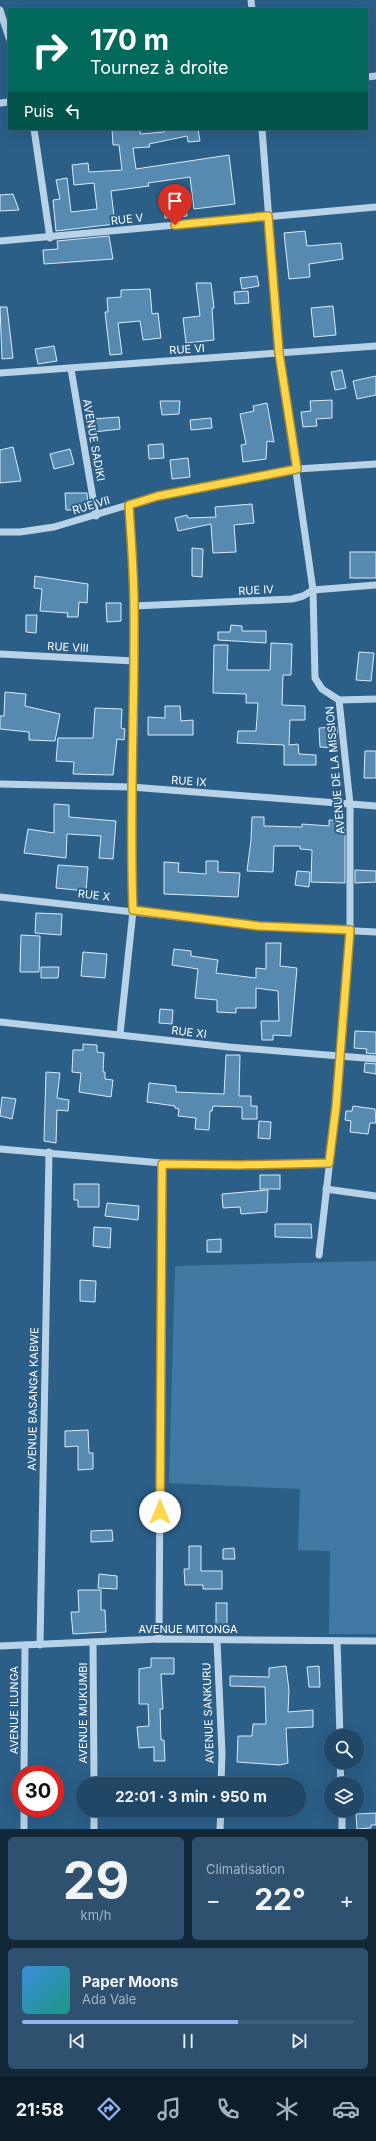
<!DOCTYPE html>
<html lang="fr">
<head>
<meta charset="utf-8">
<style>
	body { margin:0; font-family:Inter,sans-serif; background:#2d516f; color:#f1f3f6; height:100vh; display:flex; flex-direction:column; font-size:15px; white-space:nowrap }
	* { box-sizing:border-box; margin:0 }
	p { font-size:13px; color:#a2b2bf }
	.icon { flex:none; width:22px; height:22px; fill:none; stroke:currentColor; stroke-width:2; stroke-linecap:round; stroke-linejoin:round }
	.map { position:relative; height:1829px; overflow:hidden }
	.sheet { display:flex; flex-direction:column; gap:8px; padding:8px; background:#122738; flex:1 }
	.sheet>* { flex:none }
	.hud { position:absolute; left:8px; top:8px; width:360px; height:122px; border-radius:0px; box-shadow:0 4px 16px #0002,0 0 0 1px #3d5f7a; background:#00695c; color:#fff; overflow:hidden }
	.fabs { position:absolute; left:324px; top:1729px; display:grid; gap:8px }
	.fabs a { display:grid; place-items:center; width:40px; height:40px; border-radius:50%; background:#204766; box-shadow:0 4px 16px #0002,0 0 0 1px #3d5f7a; font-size:20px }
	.speed { position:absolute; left:12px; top:1765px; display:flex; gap:8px; font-size:20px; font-weight:700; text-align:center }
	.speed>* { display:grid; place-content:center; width:52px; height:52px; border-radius:50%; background:#204766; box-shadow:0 4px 16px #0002,0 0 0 1px #3d5f7a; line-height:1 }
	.speed .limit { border:6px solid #d22; background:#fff; color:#111 }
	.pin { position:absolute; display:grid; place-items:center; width:34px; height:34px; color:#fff; margin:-41px -17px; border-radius:50% 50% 50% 0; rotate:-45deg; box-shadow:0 0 4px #0007 }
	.pin .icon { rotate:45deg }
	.me { position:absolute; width:44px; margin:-22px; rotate:0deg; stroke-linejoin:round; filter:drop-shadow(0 0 3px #0008) }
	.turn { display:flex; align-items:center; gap:14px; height:84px; padding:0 16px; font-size:18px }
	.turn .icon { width:52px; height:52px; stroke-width:2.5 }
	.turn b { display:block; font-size:28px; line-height:34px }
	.then { display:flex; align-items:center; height:38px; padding:0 16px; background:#0003; gap:8px; font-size:15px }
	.big { font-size:30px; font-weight:700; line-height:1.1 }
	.sheet .card { flex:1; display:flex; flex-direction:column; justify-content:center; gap:6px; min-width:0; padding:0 14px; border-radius:6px; background:#2d516f }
	.sheet .dial { align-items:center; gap:0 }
	.dial b { font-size:52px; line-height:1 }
	.song { display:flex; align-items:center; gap:12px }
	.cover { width:48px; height:48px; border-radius:6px; background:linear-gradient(135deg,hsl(210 70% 55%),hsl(170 70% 35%)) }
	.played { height:4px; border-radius:2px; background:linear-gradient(90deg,#95b2f1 65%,#3d5f7a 65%) }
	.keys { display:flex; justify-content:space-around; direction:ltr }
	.heat { display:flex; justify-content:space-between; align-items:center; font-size:22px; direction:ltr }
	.sheet .tiles { flex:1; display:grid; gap:8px; grid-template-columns:1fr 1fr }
	.card:last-child { grid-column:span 2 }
	.trip { position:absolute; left:76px; top:1777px; width:230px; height:40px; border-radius:20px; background:#204766; box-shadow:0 4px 16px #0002,0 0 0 1px #3d5f7a; font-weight:700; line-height:40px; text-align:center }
	.tab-bar { display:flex; height:64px; justify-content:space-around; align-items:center; background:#0d1c29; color:#a2b2bf }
	.tab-bar .icon { width:28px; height:28px }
	.tab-bar .on { color:#95b2f1 }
	.tab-bar b { font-size:18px; color:#f1f3f6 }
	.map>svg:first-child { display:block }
	.green { fill:#4079a4 }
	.building { fill:#578ab1; stroke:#dbebf6 }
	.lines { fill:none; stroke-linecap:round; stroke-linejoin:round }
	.minor { stroke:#b8d3e8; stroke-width:7 }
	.route-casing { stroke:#a68a30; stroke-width:10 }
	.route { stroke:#ffd54a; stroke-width:7 }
	.labels { text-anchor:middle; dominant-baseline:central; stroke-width:4; stroke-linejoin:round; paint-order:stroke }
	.street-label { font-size:11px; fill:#fff; stroke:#2b5f88 }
</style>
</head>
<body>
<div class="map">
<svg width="376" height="1829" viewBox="0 0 376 1829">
	<rect width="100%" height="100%" fill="#2b5f88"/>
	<path class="green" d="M376,1261v373h-47l1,-83 -32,-1 2,-61 -131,-6 6,-217z"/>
	<g class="building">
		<path d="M112,129h28v5l24,-2v-3h34l2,12 -12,1 -1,-6 -38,8 1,3 -17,1 3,21 93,-14 6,49 -41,5 -4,-32 -42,6 1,3 -38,5 4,33 -59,7 -3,-31 7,-1 -4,-19 11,-2 4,34 26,-3 -3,-26 -20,2 -2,-20 16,-2 1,9 33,-2 -3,-25h-6z"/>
		<path d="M13,194l6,16 -19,1v-16z"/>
		<path d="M186,202l1,14 -22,2 -1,-14z"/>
		<path d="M305,231l2,15 34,-3 2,16 -34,5 1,13 -21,2 -5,-46z"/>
		<path d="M109,236l4,23 -69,5 -1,-14 15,-1 -1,-8z"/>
		<path d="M257,276l2,10 -17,3 -2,-11z"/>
		<path d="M196,283h15l3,25h-2l2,32 -28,3 -3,-25 17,-2z"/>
		<path d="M150,289l2,25 6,-1 3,25 -18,2 -3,-19 -22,2 4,31 -12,1 -5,-43h3l-1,-14 14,-1v-7z"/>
		<path d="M248,291l1,12 -14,1 -1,-12z"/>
		<path d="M333,306l3,29 -22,2 -3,-29z"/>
		<path d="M0,307h7l6,51 -11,1z"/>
		<path d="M54,346l3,15 -19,3 -3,-15z"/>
		<path d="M342,370l4,18 -11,2 -4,-18z"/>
		<path d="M376,376v19l-19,4 -4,-18z"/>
		<path d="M332,400v18l-16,1 1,7 -14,1 -2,-15 10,-1 -1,-10z"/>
		<path d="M160,401h20l-1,13 -17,1z"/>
		<path d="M267,403l7,39 -7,-1 -1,18 -23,3 -2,-17 5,-1 -6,-30 14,-3 -1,-5z"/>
		<path d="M119,417l1,12 -26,3 -1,-13z"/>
		<path d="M211,418l1,10 -21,2 -1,-10z"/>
		<path d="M160,444h3l1,14 -15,1 -1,-14z"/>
		<path d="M13,447l8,34 -21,2v-33z"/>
		<path d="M70,449l4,15 -20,5 -4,-15z"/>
		<path d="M188,458l2,19 -18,2 -2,-19z"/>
		<path d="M65,493h22l1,17h-22z"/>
		<path d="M252,504l2,19 -20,2 2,27 -23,1 -2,-29 -33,7 -3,-13 12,-3 1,3 28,-1 -1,-10z"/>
		<path d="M192,548l11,1 -1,28 -10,-1z"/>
		<rect x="350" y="552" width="26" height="26"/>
		<path d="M35,576l53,8 -1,19 -8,-1 -1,15h-11l1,-4 -28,-2 2,-22 -8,-1z"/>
		<path d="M106,603h15v18l-14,1z"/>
		<path d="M26,615h11l-1,18 -10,-1z"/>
		<path d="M231,625l11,1v5h24v12l-48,-3v-8h12z"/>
		<path d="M271,643l21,1 -1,31h-8l-1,30 23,1v14h-15l-1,25 9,-1 1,10 17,1v10h-32v-20l-47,-2 1,-12h18l2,-28h-12v-9l-33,-1 1,-48h14l-1,25h43z"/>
		<path d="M359,652l15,1 -3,28 -15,-1z"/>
		<path d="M5,692l21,2 -1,12 35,8 -5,27 -26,-1v-8l-29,-3v-13h4z"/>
		<path d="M165,706h15l1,15 12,-1v15h-45v-18l17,1z"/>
		<path d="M95,708l27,1 -1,19 4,1 -1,11 -7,-1 -4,36 -40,-1 1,-12 -18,-1 2,-23h35z"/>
		<path d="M337,727l1,21 -18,-1 -1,-19z"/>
		<path d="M365,751h11v27h-12z"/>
		<path d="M54,804l15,1v12l47,4 -3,38 -14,-1 2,-22 -32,-2h-2l-1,24 -42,-5 4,-24 26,4z"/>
		<path d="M252,817h12v9l38,1v-3l27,2v-6l14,1v8l2,1v53l-34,-1 1,-32 -12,-1v-3h-26l-1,26 -26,-1 4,-31z"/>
		<path d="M206,861h12v11l22,1 -2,24 -74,-3v-32l15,1 -1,9 28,2z"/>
		<path d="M58,865l30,2 -2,24 -30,-3z"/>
		<path d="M355,870l21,1v11l-21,1z"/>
		<path d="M297,871l13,1 -1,15 -14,-2z"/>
		<path d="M36,913l26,1 -1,21 -26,-2z"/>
		<path d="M21,935l19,1 -1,36h-19z"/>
		<path d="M266,943h15l-1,23 17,2 -6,68 -18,-1v5h-11l-1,-19h18l-1,-30 -22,-3v20h-20v5l-19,-1v-12l-22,-2 3,-29 -26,-4 2,-16 17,2v5l27,4 -2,13 40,5v-10l10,1z"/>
		<path d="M83,952l24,2 -2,24 -24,-2z"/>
		<path d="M41,967h18l-1,11h-17z"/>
		<path d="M160,1009l13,1 -1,14 -13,-1z"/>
		<path d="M355,1031l21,1v22l-10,-1 1,-4 -13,-1z"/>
		<path d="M83,1044l14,1v7l7,1 -1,19h2v7l8,1 -2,17 -32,-5 2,-19 -9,-1 1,-22h10z"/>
		<path d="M226,1055h14l-1,41h12v10h6v13h-15v-12l-29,-1 -1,5h-2l-1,19 -14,-1 1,-11 -18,-2 1,-7 -4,-1v-2l-28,-4 2,-19 27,3v6l48,2z"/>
		<path d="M365,1063l11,1v10l-12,-2z"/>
		<path d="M46,1072l14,1 -3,25 12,2 -1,11 -11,-1 -1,33 -12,-2z"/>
		<path d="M2,1097l14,2 -4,20 -12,-3z"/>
		<path d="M353,1106l22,3 1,14h-6l-2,11 -18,-2 1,-11 -6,-1 1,-9h6z"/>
		<path d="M259,1121l12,1 -1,17 -12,-1z"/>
		<rect x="260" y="1175" width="20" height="14"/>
		<path d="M74,1184h25v23h-21v-7h-4z"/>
		<path d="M268,1190l-1,22 -26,2 -1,-7 -17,1 -1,-14z"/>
		<path d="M107,1203l32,3 -1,14 -33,-4z"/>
		<path d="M275,1224h36l1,14 -37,-1z"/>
		<path d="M94,1227l17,1 -1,20 -17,-2z"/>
		<path d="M221,1239v13h-14v-12z"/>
		<path d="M80,1280l16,1 -1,21 -15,-1z"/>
		<path d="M88,1430l1,23h4v16l-15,1v-24l-13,1v-16z"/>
		<path d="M112,1530l1,11 -22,1v-11z"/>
		<path d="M189,1546h12v25h21v18h-19v-4h-18l-1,-16h5z"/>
		<path d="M234,1548l1,11h-12v-10z"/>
		<path d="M99,1574l18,2v13l-19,-1z"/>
		<path d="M78,1590h23v20h4l1,22 -33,2 -2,-22h8z"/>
		<rect x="216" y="1603" width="11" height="22"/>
		<path d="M151,1658h23v16h-13l2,35h-3l1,31h3l1,21h-11v-14l-15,1 -2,-21 12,-1 -1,-22h-9v-35l12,-2z"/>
		<path d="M286,1666l3,24 -1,22 25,-2v17l-27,1 2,35 -8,2 -43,-3 1,-26h14l1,-12h13l-1,-37 -35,-1v-10l39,1v-9z"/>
		<path d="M319,1666l1,21h-11l-2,-20z"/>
		<path d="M376,1813v12h-5v3l-14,1 -1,-15z"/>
	</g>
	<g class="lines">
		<g class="minor">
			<path d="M251,0l1,9"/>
			<path d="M0,10l9,28"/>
			<path d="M367,77l9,-1"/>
			<path d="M0,103l9,-1"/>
			<path d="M34,129l16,109"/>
			<path d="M262,129l17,224 34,237 2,88 7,11 17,11 11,104v126l-14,177 -17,148"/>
			<path d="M0,241l376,-34"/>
			<path d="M71,369l25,147"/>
			<path d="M0,373l376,-27"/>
			<path d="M0,532h20l34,-5 104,-31 139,-27 79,-5"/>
			<path d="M134,606l158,-7 11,-3 10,-6 63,-5"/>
			<path d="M0,654l134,7"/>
			<path d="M339,700l37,-1"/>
			<path d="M0,784l131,3 245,19"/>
			<path d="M0,897l259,29 117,6"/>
			<path d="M0,1022l229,25 147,12"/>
			<path d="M120,1034l13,-123 -2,-124 3,-64v-117l-5,-101"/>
			<path d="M0,1149l162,14 77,2 90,-2"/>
			<path d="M326,1189l50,7"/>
			<path d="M159,1639l3,-476"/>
			<path d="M217,1641l5,112 -1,31"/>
			<path d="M337,1641l3,95"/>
			<path d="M93,1642l1,142"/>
			<path d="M40,1645l9,-493"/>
			<path d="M0,1646l159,-7 217,2"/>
			<path d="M340,1762l1,22"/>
			<path d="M24,1774l1,-129"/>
			<path d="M94,1810v19"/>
			<path d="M342,1810v19"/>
			<path d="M24,1829v-21"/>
			<path d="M220,1829l1,-19"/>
		</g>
	</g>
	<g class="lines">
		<defs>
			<path id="route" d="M160,1512l2,-348 77,1 90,-2 7,-56 14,-177 -91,-4 -126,-16c-4,-101 2,-201 1,-302 0,-35 -3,-69 -5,-103l29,-9 139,-27 -18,-116 -11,-137 -93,9"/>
		</defs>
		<use href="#route" class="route-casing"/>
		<use href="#route" class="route"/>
	</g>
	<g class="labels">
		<g class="street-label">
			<text transform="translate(127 219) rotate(-6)">RUE V</text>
			<text transform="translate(187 349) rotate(-4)">RUE VI</text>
			<text transform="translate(94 440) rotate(80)">AVENUE SADIKI</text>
			<text transform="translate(91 505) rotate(-17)">RUE VII</text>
			<text transform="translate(256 590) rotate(-3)">RUE IV</text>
			<text transform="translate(68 647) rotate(3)">RUE VIII</text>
			<text transform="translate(335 770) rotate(-95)">AVENUE DE LA MISSION</text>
			<text transform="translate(189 781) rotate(4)">RUE IX</text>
			<text transform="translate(94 895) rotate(6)">RUE X</text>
			<text transform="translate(189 1032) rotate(7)">RUE XI</text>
			<text transform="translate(33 1399) rotate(-89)">AVENUE BASANGA KABWE</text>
			<text x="188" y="1629">AVENUE MITONGA</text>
			<text transform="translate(14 1710) rotate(-90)">AVENUE ILUNGA</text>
			<text transform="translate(83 1713) rotate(-90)">AVENUE MUKUMBI</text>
			<text transform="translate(208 1713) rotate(-92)">AVENUE SANKURU</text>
		</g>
	</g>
</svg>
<div class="fabs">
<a><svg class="icon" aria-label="search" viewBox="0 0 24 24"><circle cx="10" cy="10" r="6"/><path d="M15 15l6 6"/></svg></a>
<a><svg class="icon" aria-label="layers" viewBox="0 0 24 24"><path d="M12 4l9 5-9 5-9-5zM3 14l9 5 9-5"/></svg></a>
</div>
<div class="speed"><div class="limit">30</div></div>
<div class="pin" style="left:175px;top:225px;background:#d93025"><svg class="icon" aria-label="arrive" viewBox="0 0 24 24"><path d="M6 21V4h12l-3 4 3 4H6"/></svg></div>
<svg class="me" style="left:160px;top:1512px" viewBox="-20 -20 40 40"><circle r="19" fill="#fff"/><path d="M0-13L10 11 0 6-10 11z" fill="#ffd54a"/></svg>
<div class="trip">22:01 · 3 min · 950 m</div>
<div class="hud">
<div class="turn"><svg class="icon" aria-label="right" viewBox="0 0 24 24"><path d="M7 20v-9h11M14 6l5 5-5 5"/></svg><div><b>170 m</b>Tournez à droite</div></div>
<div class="then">Puis<svg class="icon" aria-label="left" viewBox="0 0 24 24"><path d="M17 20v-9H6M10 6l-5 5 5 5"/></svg></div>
</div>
</div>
<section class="sheet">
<div class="tiles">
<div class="card dial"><b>29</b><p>km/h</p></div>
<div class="card"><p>Climatisation</p>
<div class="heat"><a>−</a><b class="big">22°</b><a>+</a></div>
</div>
<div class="card">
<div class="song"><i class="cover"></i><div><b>Paper Moons</b><p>Ada Vale</p></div></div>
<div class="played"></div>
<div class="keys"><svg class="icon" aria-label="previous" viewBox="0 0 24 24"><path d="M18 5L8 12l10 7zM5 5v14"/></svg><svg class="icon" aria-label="pause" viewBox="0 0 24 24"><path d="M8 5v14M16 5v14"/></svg><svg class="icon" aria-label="next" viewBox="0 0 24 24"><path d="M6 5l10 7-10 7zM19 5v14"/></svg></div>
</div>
</div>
</section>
<nav class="tab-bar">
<b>21:58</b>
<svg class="icon on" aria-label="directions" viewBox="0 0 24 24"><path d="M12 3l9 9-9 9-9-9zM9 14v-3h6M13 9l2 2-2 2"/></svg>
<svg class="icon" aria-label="music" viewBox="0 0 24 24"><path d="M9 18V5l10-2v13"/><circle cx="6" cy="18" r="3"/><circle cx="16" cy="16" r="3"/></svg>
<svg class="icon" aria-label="phone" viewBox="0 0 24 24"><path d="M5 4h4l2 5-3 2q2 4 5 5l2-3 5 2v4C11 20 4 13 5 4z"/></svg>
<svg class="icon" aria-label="climate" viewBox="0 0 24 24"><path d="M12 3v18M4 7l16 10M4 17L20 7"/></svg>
<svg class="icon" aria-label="car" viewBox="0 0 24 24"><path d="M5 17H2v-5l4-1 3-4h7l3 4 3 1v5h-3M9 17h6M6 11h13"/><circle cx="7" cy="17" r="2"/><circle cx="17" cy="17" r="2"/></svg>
</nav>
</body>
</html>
